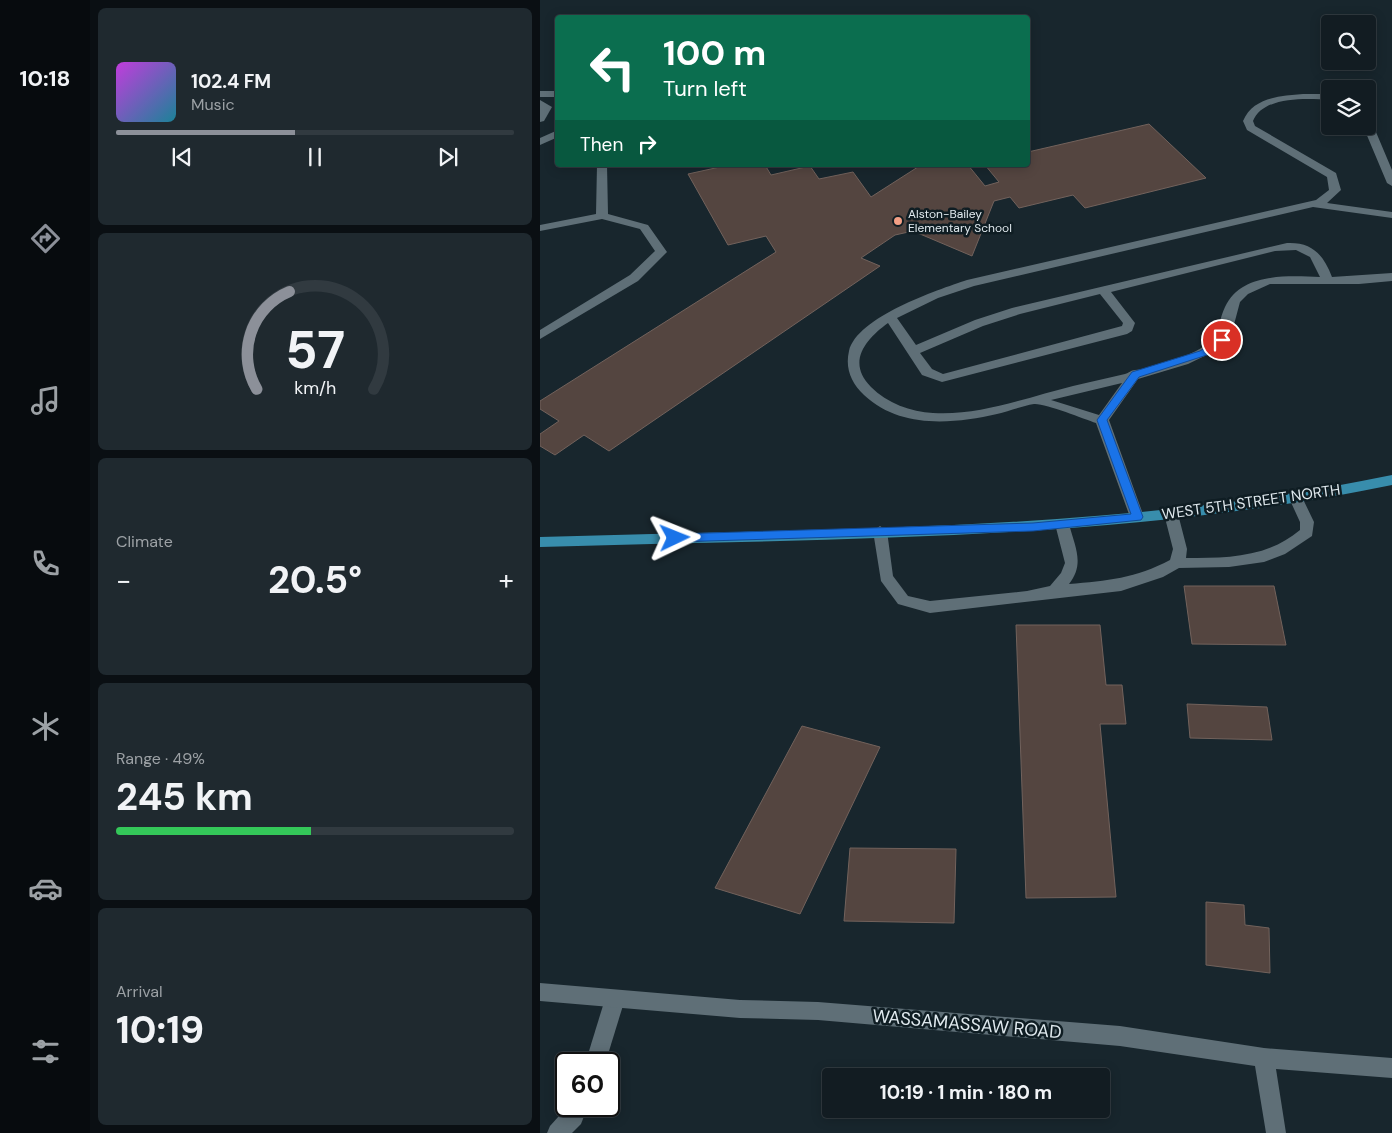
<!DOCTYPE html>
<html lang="en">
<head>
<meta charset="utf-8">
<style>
	body { margin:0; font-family:"DM Sans",sans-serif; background:#1f292f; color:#f1f3f6; height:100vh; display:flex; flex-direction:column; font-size:19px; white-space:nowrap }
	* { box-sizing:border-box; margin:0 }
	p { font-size:16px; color:#9ca1a5 }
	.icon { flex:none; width:28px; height:28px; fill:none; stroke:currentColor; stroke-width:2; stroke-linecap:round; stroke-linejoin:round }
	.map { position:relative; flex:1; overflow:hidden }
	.panel { display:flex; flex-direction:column; gap:8px; padding:8px; background:#0a0f13; width:450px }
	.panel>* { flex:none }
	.hud { position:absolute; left:15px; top:15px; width:475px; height:152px; border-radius:5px; box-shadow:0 2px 12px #0003,0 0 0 1px #313a40; background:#0b6e4f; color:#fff; overflow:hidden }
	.controls { position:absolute; left:781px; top:15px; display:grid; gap:10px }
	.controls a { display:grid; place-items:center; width:55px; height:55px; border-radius:5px; background:#121c22; box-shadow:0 2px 12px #0003,0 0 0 1px #313a40; font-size:25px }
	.speed { position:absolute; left:15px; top:1052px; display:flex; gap:10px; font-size:25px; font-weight:700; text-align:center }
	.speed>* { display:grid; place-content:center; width:65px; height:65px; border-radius:50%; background:#121c22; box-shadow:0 2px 12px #0003,0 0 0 1px #313a40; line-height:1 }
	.speed .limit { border:2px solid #111; border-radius:8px; background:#fff; color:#111 }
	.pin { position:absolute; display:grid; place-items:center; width:42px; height:42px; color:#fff; margin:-21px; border:2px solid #fff; border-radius:50%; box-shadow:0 1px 5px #0007 }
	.me { position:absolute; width:55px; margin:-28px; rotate:88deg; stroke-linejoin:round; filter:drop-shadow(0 0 4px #0008) }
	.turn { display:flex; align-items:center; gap:18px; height:105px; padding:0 25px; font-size:22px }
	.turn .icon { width:65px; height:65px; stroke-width:2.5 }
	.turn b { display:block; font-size:35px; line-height:42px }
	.then { display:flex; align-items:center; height:48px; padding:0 25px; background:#0003; gap:10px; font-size:19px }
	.big { font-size:38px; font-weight:700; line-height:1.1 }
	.panel .widget { flex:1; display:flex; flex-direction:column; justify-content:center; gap:8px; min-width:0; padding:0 18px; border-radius:8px; background:#1f292f }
	.panel .dial { align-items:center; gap:0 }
	.dial svg { height:130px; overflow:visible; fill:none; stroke:#313a40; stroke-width:7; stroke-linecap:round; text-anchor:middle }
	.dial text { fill:#f1f3f6; stroke:none }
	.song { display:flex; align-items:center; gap:15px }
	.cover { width:60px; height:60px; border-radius:8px; background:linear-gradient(135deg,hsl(290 70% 55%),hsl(190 70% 35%)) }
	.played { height:5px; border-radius:2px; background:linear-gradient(90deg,#8c9099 45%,#313a40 45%) }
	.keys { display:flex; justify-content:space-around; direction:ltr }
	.heat { display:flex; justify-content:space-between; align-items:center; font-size:28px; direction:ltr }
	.charge { height:8px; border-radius:4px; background:linear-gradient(90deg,#34c759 49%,#313a40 0) }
	.trip { position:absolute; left:282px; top:1068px; width:288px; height:50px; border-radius:5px; background:#121c22; box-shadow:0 2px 12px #0003,0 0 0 1px #313a40; font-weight:700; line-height:50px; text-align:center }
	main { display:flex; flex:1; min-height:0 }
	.tab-bar { display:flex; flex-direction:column; width:90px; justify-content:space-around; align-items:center; background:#070b0e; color:#9ca1a5 }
	.tab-bar .icon { width:35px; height:35px }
	.tab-bar .selected { color:#8c9099 }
	.tab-bar b { font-size:22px; color:#f1f3f6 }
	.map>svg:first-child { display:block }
	.building { fill:#544540; stroke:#72625c }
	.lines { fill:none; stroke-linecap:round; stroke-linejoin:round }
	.service { fill:#5f6f77; fill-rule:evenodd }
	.minor { fill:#5f6f77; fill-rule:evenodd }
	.primary { fill:#388dac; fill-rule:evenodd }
	.route { fill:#1a73e8; stroke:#114b97 }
	.poi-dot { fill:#f39f85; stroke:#0f1d23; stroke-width:2 }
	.labels { text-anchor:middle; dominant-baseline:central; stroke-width:5; stroke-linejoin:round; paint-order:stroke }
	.far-poi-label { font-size:12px; fill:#e0e9ee; stroke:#0f1d23; text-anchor:start }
	.street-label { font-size:15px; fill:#e0e9ee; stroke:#0f1d23 }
	.near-street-label { font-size:18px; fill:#e0e9ee; stroke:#0f1d23 }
</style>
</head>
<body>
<main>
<nav class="tab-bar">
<b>10:18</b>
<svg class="icon selected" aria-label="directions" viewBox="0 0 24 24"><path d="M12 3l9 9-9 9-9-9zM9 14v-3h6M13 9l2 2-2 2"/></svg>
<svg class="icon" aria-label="music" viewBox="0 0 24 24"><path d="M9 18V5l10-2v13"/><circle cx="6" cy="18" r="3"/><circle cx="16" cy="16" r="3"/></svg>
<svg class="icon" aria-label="phone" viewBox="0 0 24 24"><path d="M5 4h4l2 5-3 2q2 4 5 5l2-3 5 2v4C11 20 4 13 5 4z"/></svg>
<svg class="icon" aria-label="climate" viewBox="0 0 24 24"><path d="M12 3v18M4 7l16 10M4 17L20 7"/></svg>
<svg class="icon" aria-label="car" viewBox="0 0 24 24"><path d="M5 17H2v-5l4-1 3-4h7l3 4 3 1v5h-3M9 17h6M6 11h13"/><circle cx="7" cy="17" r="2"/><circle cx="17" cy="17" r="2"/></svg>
<svg class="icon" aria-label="filters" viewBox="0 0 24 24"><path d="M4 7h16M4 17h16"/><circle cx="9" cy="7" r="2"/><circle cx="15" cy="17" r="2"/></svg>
</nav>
<section class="panel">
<div class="widget">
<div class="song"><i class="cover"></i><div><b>102.4 FM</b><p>Music</p></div></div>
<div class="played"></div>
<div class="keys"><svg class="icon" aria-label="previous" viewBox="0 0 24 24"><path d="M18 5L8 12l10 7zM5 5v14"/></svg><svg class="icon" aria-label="pause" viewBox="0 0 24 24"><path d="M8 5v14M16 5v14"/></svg><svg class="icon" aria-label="next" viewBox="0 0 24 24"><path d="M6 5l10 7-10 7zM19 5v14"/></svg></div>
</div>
<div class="widget dial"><svg viewBox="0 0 100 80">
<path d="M14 69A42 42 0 1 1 86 69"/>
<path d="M14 69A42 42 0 0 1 34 9" stroke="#8c9099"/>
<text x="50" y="56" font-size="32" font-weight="700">57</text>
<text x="50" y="72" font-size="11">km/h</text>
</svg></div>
<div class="widget"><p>Climate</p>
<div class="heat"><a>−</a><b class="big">20.5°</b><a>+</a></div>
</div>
<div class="widget"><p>Range · 49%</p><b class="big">245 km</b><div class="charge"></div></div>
<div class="widget"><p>Arrival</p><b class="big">10:19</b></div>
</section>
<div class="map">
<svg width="852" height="1133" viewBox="0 0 852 1133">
	<rect width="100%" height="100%" fill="#18262d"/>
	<g class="building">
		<path d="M609,124l57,54 -121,30 -12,-13 -54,13 -9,-11 -16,4 -22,55 -59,-25 -18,4 -34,23 19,8 -271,185 -25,-16 -29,20 -15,-9v-12l19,-13 -19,-12v-8l236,-149 -10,-16 -38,9 -40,-71 41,-9h36l6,10 39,-9 9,13 34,-7 18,25 50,-32h47l17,21 14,-4 -14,-17h43v-13z"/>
		<path d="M644,586h90l12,59 -94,-1z"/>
		<path d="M476,625h84l6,60h16l4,39h-26l16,173 -90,1z"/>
		<path d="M647,704l80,3 5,33 -82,-2z"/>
		<path d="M262,726l78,21 -80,167 -85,-26z"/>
		<path d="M310,848l106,1 -2,74 -110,-2z"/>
		<path d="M666,902l38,3 1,20 24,3 1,45 -64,-8z"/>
	</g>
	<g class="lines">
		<g class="service">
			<rect x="0" y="91" width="18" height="6"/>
			<path d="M763,94h27v6c-23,-2 -67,-4 -77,21l2,5 81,47 5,17 -14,13 65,9v6l-79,-11 -339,79 -36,12 -41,20 19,27 59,-25 37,-12 275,-65c25,-1 36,11 45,34l60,-4v8l-33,3h-89l-22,10 -8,8 -8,30 -6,10 -9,8 -29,14 -50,15 -29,41 35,97 -2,4h-10l-2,-4 -34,-94c-12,-4 -51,-20 -62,-19 -12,2 -25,7 -37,10 -44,10 -97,15 -133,-19 -13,-12 -19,-27 -15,-44 8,-34 88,-61 118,-71l349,-80 13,-10 -2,-13 -80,-47 -4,-9c10,-24 37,-25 60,-27zM756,250l14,7 10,20c-32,-1 -79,-5 -95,30 -11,24 0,29 -29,44 -18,9 -41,18 -61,19 -4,0 -6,3 -10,4 -17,4 -35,8 -52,12 -45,11 -93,30 -140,27 -22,-1 -46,-10 -62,-26 -25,-25 -5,-48 17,-64l34,52 20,7 185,-48 5,-3 3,-8 -24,-31 164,-41zM560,294l23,29 -1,3 -179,48 -11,-5 -12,-16 63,-27 37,-12zM582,383l-23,32 -48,-15z"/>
			<path d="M0,100l12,7 -8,14 -4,1z"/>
			<path d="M828,122l5,3 19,45v16l-5,-3 -24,-57h5z"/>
			<path d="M18,130v7l-18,8v-7z"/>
			<path d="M57,165h10l1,49 40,11 19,27 -29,29 -98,58v-9l90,-55 25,-24 -15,-22 -38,-10 -62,12v-6l56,-11z"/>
			<path d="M756,493l5,2 13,27 -2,14 -27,18 -21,8 -35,5 -50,1 -16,9 -42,14 -191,22 -32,-9 -17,-23 -8,-50 7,-5 7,5 6,45 15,20 22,5 97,-10 23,-5 11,-13 4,-10 -10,-39 7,-5 7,5c6,23 16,40 0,60 38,-3 67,-6 101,-24l3,-11 -9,-35 7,-5 7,5 9,35 -1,9c40,0 81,0 114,-28v-8l-11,-24z"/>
			<path d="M75,990l7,3 3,6 -20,65h-20l20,-65 3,-6z"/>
			<path d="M28,1106h20l-7,18 -9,9h-25l3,-7z"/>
		</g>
		<path class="minor" d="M0,983l200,17 78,2 302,24 144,22 128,10v20l-116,-9 10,64h-20l-11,-67 -135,-20 -302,-26 -78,-2 -200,-17z"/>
		<path class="primary" d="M852,475v10c-280,58 -568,53 -852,62v-10c284,-9 572,-4 852,-62z"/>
	</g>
	<path class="route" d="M682,337l5,3 -2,2 -18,13 -68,22 -32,43 36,97 -2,3 -108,11 -358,11 -5,-4 5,-4 358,-11 98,-9 -34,-94 35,-48 68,-21z"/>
	<circle class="poi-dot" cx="358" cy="221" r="5"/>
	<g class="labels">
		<g class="far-poi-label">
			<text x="368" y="214">Alston-Bailey<tspan x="368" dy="14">Elementary School</tspan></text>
		</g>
		<g class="street-label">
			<text transform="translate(711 502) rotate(-8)">WEST 5TH STREET NORTH</text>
		</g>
		<g class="near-street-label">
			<text transform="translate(427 1024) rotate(5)">WASSAMASSAW ROAD</text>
		</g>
	</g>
</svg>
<div class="controls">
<a><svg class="icon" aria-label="search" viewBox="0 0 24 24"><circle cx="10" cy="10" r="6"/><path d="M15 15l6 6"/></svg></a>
<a><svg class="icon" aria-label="layers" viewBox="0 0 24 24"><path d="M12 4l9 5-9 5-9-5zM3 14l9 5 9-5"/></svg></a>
</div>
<div class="speed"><div class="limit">60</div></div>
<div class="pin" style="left:682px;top:340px;background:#d93025"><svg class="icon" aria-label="arrive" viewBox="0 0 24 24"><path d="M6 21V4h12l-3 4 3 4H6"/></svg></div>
<svg class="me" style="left:135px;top:538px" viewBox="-20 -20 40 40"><path d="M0-17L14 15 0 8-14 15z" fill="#1a73e8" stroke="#fff" stroke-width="4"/></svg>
<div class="trip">10:19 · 1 min · 180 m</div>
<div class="hud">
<div class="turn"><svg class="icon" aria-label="left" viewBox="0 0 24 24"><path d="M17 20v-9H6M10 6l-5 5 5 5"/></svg><div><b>100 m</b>Turn left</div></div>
<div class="then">Then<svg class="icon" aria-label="right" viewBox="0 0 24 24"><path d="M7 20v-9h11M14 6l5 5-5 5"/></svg></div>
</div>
</div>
</main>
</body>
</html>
